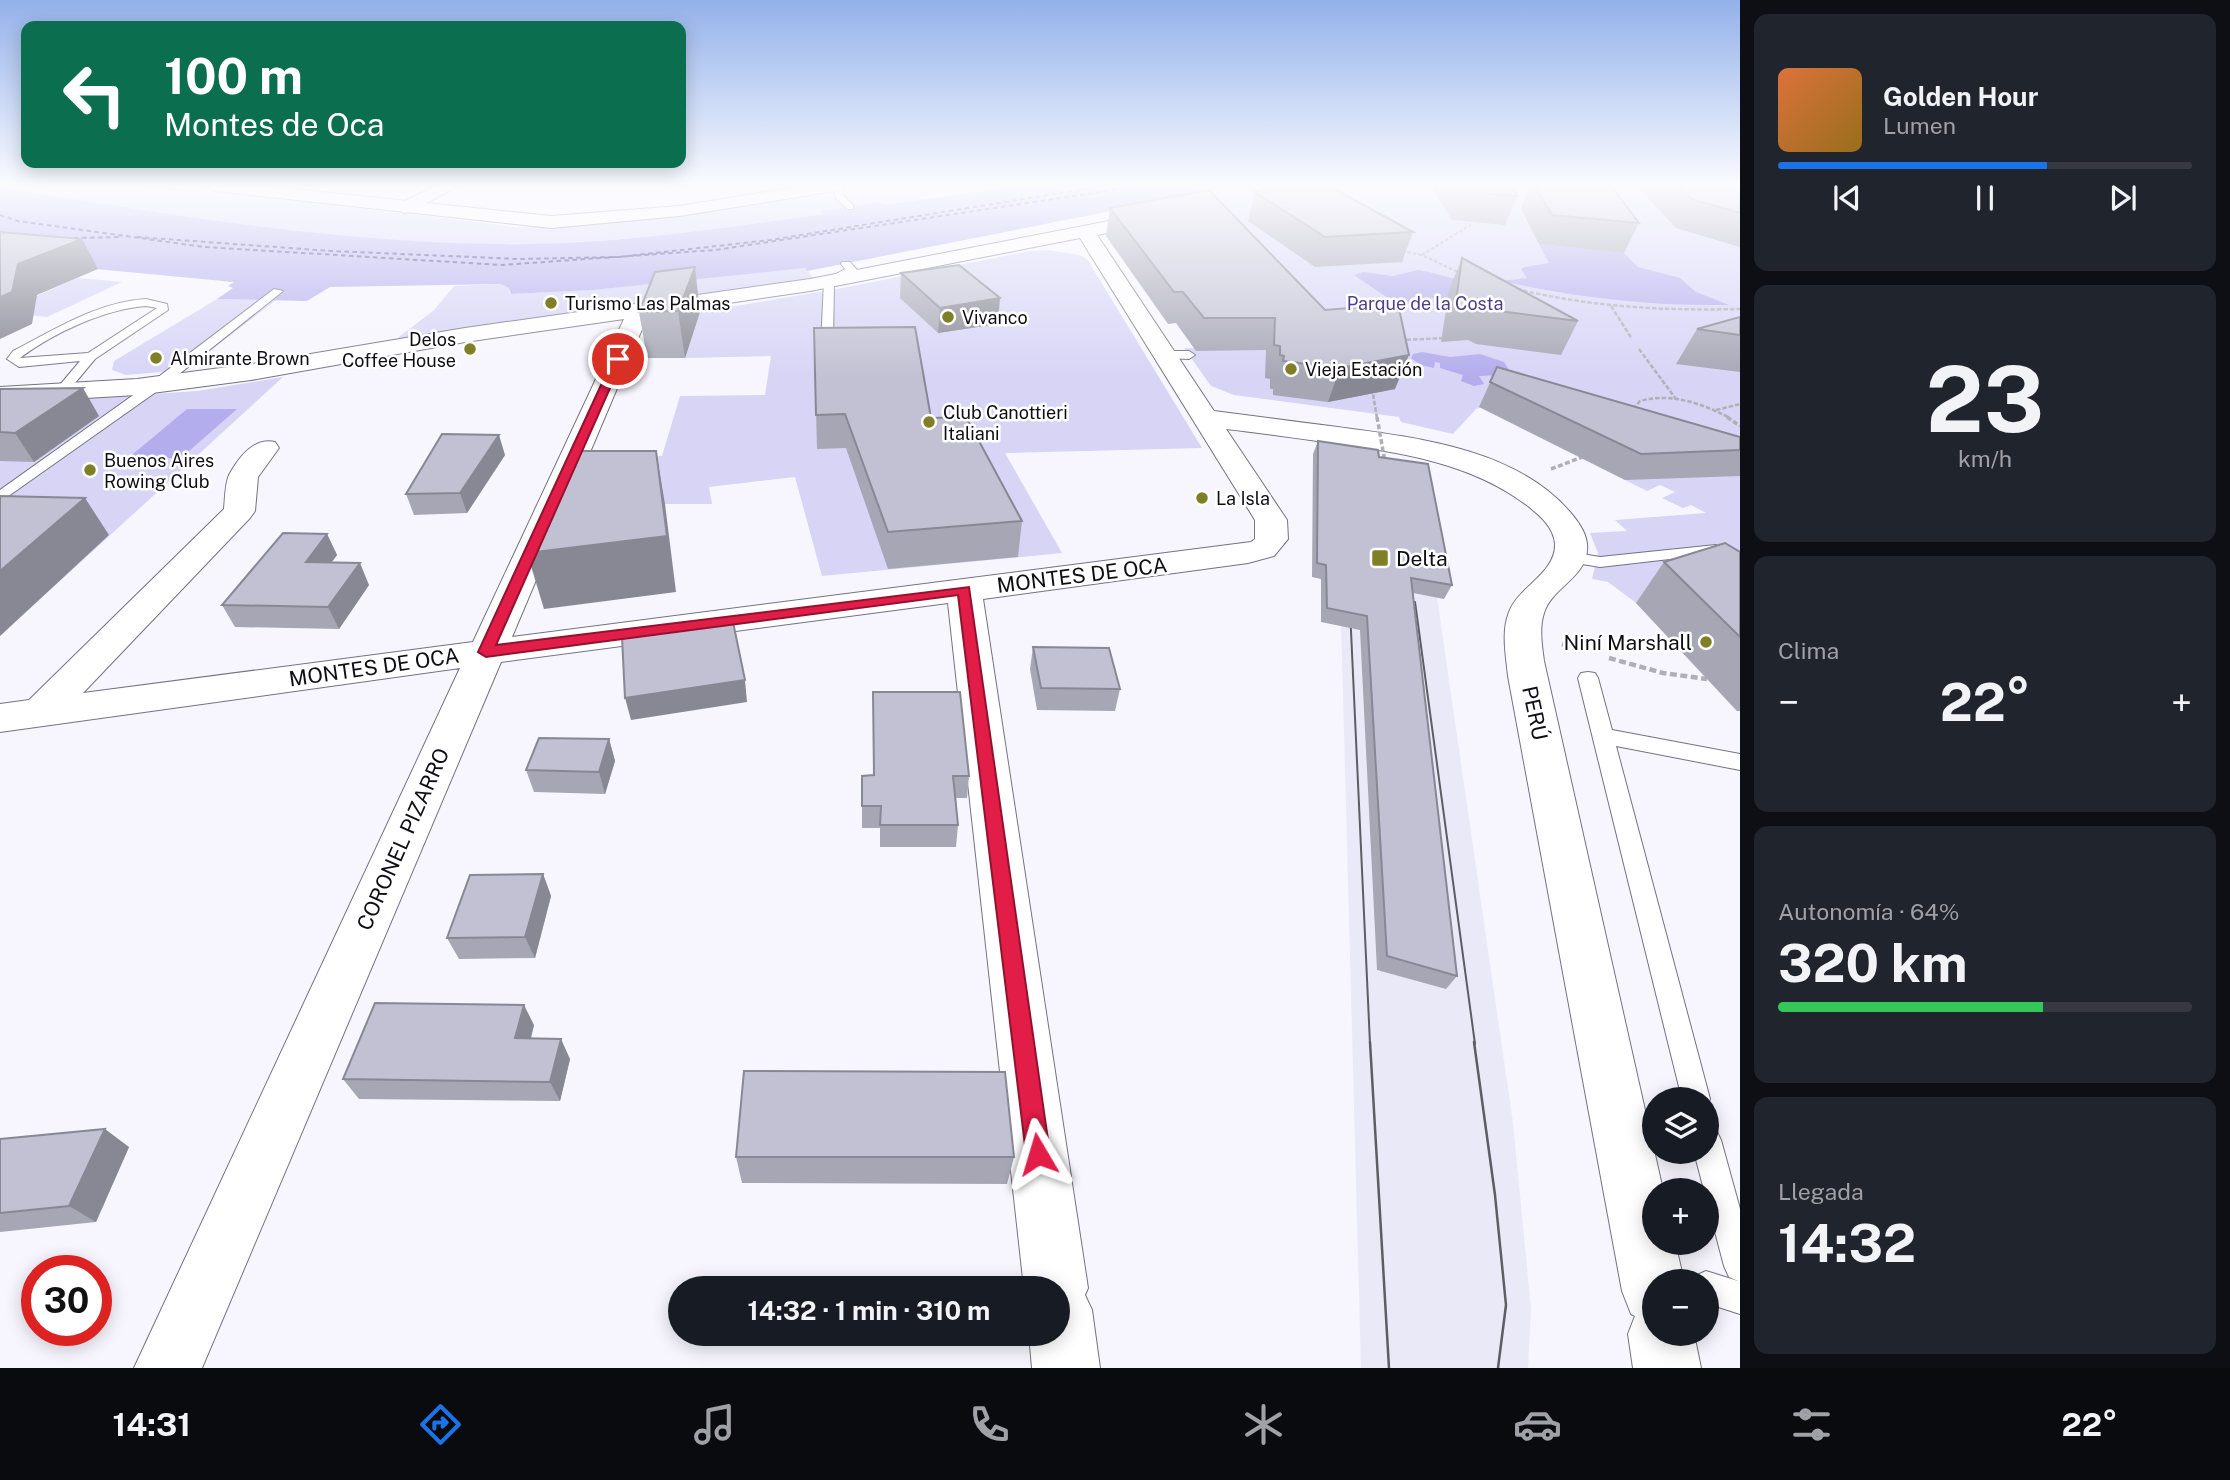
<!DOCTYPE html>
<html lang="es">
<head>
<meta charset="utf-8">
<style>
	body { margin:0; font-family:"Public Sans",sans-serif; background:#20242c; color:#f1f3f6; height:100vh; display:flex; flex-direction:column; font-size:26px; white-space:nowrap }
	* { box-sizing:border-box; margin:0 }
	p { font-size:23px; color:#9ea1a6 }
	.icon { flex:none; width:38px; height:38px; fill:none; stroke:currentColor; stroke-width:2; stroke-linecap:round; stroke-linejoin:round }
	.map { position:relative; flex:1; overflow:hidden }
	.details { display:flex; flex-direction:column; gap:14px; padding:14px; background:#0d0f14; width:490px }
	.details>* { flex:none }
	.guide { position:absolute; left:21px; top:21px; width:665px; height:147px; border-radius:14px; box-shadow:0 4px 18px #0003; background:#0b6e4f; color:#fff; overflow:hidden }
	.fabs { position:absolute; left:1642px; top:1087px; display:grid; gap:14px }
	.fabs a { display:grid; place-items:center; width:77px; height:77px; border-radius:50%; background:#171b24; box-shadow:0 4px 18px #0003; font-size:35px }
	.speed { position:absolute; left:21px; top:1255px; display:flex; gap:14px; font-size:35px; font-weight:700; text-align:center }
	.speed>* { display:grid; place-content:center; width:91px; height:91px; border-radius:50%; background:#171b24; box-shadow:0 4px 18px #0003; line-height:1 }
	.speed .limit { border:10px solid #d22; background:#fff; color:#111 }
	.pin { position:absolute; display:grid; place-items:center; width:60px; height:60px; color:#fff; margin:-30px; border:4px solid #fff; border-radius:50%; box-shadow:0 2px 7px #0007 }
	.me { position:absolute; width:77px; margin:-38px; rotate:353deg; stroke-linejoin:round; filter:drop-shadow(0 0 5px #0008) }
	.turn { display:flex; align-items:center; gap:24px; height:147px; padding:0 28px; font-size:32px }
	.turn .icon { width:91px; height:91px; stroke-width:2.5 }
	.turn b { display:block; font-size:49px; line-height:60px }
	.big { font-size:52px; font-weight:700; line-height:1.1 }
	.details .card { flex:1; display:flex; flex-direction:column; justify-content:center; gap:10px; min-width:0; padding:0 24px; border-radius:14px; background:#20242c }
	.details .dial { align-items:center; gap:0 }
	.dial b { font-size:91px; line-height:1 }
	.song { display:flex; align-items:center; gap:21px }
	.cover { width:84px; height:84px; border-radius:10px; background:linear-gradient(135deg,hsl(20 70% 55%),hsl(40 70% 35%)) }
	.played { height:7px; border-radius:4px; background:linear-gradient(90deg,#1a73e8 65%,#363941 65%) }
	.keys { display:flex; justify-content:space-around; direction:ltr }
	.heat { display:flex; justify-content:space-between; align-items:center; font-size:38px; direction:ltr }
	.charge { height:10px; border-radius:5px; background:linear-gradient(90deg,#34c759 64%,#363941 0) }
	.trip { position:absolute; left:668px; top:1276px; width:402px; height:70px; border-radius:35px; background:#171b24; box-shadow:0 4px 18px #0003; font-weight:700; line-height:70px; text-align:center }
	.dock { display:flex; height:112px; justify-content:space-around; align-items:center; background:#090b0e; color:#9ea1a6 }
	.dock .icon { width:49px; height:49px }
	.dock .selected { color:#1a73e8 }
	.dock b { font-size:32px; color:#f1f3f6 }
	main { display:flex; flex:1; min-height:0 }
	.map>svg:first-child { display:block }
	.built { fill:#eae9f7 }
	.green { fill:#d7d4f6 }
	.water { fill:#b3aced }
	.lines { fill:none; stroke-linecap:round; stroke-linejoin:round }
	.ferry { stroke:#463682; stroke-width:2; stroke-dasharray:4.5 3.5; stroke-linecap:butt }
	.service-casing { stroke:#747283; stroke-width:2 }
	.minor-casing { stroke:#747283; stroke-width:2 }
	.tertiary-casing { stroke:#747283; stroke-width:2 }
	.path-far3 { stroke:#b0afb6; stroke-width:2; stroke-dasharray:3.5 2; stroke-linecap:butt }
	.path-far2 { stroke:#b0afb6; stroke-width:2.5; stroke-dasharray:4.5 2; stroke-linecap:butt }
	.path-far1 { stroke:#b0afb6; stroke-width:3.5; stroke-dasharray:5 2.5; stroke-linecap:butt }
	.path { stroke:#b0afb6; stroke-width:4.5; stroke-dasharray:7 3.5; stroke-linecap:butt }
	.service { fill:#fff; fill-rule:evenodd }
	.minor { fill:#fff; fill-rule:evenodd }
	.tertiary { fill:#fff; fill-rule:evenodd }
	.tram-far1 { stroke:#5e5d64; stroke-width:2 }
	.tram { stroke:#5e5d64; stroke-width:2.5 }
	.path-bridge-far1 { stroke:#b0afb6; stroke-width:2.5; stroke-dasharray:4.5 2; stroke-linecap:butt }
	.path-bridge { stroke:#b0afb6; stroke-width:3.5; stroke-dasharray:5 2.5; stroke-linecap:butt }
	.wall { fill:#a7a6b5 }
	.shaded-wall { fill:#888794 }
	.building { fill:#c2c1d3; stroke:#888794; stroke-width:2 }
	.route { fill:#e11d48; stroke:#92132f; stroke-width:2 }
	.poi-dot { fill:#7f7f27; stroke:#fff; stroke-width:2.5 }
	.labels { text-anchor:middle; dominant-baseline:central; stroke-width:5; stroke-linejoin:round; paint-order:stroke }
	.far-poi-label { font-size:18px; fill:#0e0e14; stroke:#fff; text-anchor:start }
	.far-park-label { font-size:18px; fill:#4e3f8c; stroke:#fff }
	.poi-label { font-size:21px; fill:#0e0e14; stroke:#fff; text-anchor:start }
	.street-label { font-size:21px; fill:#0e0e14; stroke:#fff }
</style>
</head>
<body>
<main>
<div class="map">
<svg width="1740" height="1368" viewBox="0 0 1740 1368">
	<rect width="100%" height="100%" fill="#f7f6fe"/>
	<path class="built" d="M1340,582l97,15 76,526 18,185 -3,60h-167z"/>
	<g class="green">
		<path d="M75,186h108l333,41 100,-5 81,-10 156,-26 57,5 13,8 -39,6 -6,-3 -57,9 4,3c-109,15 -218,31 -328,30 -153,0 -304,-26 -454,-49z"/>
		<path d="M1238,186h502v525h-3l-102,-109 -27,-20 -16,-3 6,-26 -8,-20 37,-2 -12,-11 91,-7 -15,-8 -8,3 -21,-10 13,-6 -15,-7 -13,6 -50,-25 5,-2 -37,-14 -46,-23 12,-4 -37,-19 -18,5 -23,25 -52,-12 -2,-5 -165,-22 -23,-9 -27,-38h21l-23,-152z"/>
		<path d="M1048,250l31,5 8,4 115,189 -197,5 57,100 -240,23 -27,-99 -86,10 3,17h-124l19,-46 55,-2 18,-60 85,-1 6,-39 -86,2 15,-46 142,-24 188,-37z"/>
		<path d="M805,267l9,12 -417,64 2,-6 35,-27 20,-24 47,-2 8,4 1,6 83,-4z"/>
		<path d="M78,278l44,4 -75,35 -47,-5z"/>
		<path d="M217,299l59,1 -91,70 -59,5 -14,-5 2,-9z"/>
		<path d="M283,377l-283,259v-232l197,-13z"/>
	</g>
	<g class="water">
		<path d="M1015,186h223l-431,85 -2,-3 -212,22 -82,4 -2,-6 -8,-4 -171,3 -23,14 -90,-2 16,-11 -5,-2 6,-4 -234,-22v-73c164,27 329,55 496,57 110,2 219,-15 328,-30l-4,-3 59,-9 5,3z"/>
		<path d="M1539,244l85,9 14,14 42,11 16,14 33,13c-77,1 -152,-7 -227,-24l25,-3 -6,-9 3,-2 25,-4z"/>
		<path d="M1418,270l11,2 71,19 -48,9 -21,-2 -11,5 -14,1 -18,-6 -34,-23 9,-3 30,4z"/>
		<path d="M1422,352l28,5 30,-3 24,8 5,8 -9,5 -21,1 5,8 -10,2 -13,-5 2,-6 -23,-7v-5l-5,-1 -1,6 -13,-3 -10,-7 2,-4z"/>
		<path d="M187,409h50l-56,49 -54,1z"/>
	</g>
	<g class="lines">
		<g class="ferry">
			<path d="M0,215l18,6 186,26 297,18 214,-15 425,-64"/>
			<path d="M137,237l194,14 188,8 100,-2 151,-17 334,-54"/>
			<path d="M74,238l47,-1"/>
		</g>
		<defs>
			<g id="service">
				<path d="M835,186h8l-1,8 11,11v4h-6l-12,-12z"/>
				<path d="M842,262h8l7,8 -23,13 -1,58 9,4 -15,4 -6,-4 3,-64 21,-12 -4,-5z"/>
				<path d="M274,289l9,2 -120,96 -163,115v-12l153,-109z"/>
				<path d="M146,299l21,5 1,6 -73,49 -30,36h-10l-1,-3 26,-31 -61,6 -12,-8 6,-8c43,-22 84,-49 133,-52zM146,306l11,2 -69,45 -68,5c33,-25 85,-49 126,-52z"/>
				<path d="M1167,351h22l6,4 -6,4 -26,-1v-6z"/>
				<path d="M1716,545l8,5 -2,3 -122,14 -36,-6 -2,-4 8,-5 30,5z"/>
				<path d="M1588,672l7,1 3,5 14,52 128,24v16l-124,-24 94,353 -4,9v-9h-24l-104,-421 3,-5z"/>
				<path d="M1706,1126l10,4 5,10 19,69v105l-34,-11v-22h-14l3,-5 11,-5 32,10 -9,-4 -5,-11 -30,-114h12z"/>
			</g>
			<g id="minor">
				<path d="M436,186h22l-48,26 -6,1 -9,-5 3,-4z"/>
				<path d="M1109,221l7,2 2,4 -2,4 -19,4 117,176c39,5 77,10 116,15 80,11 183,20 240,86 7,8 16,20 17,32 3,33 -35,42 -43,69 -5,15 -2,33 0,48l119,529h-9v52h21l9,39h-30v53h40l7,34h-68l-5,-34 7,-18 -4,-2 -9,-23 -114,-615c-2,-20 -7,-44 1,-64 10,-26 47,-39 46,-68 -1,-17 -16,-29 -27,-38 -58,-44 -127,-53 -196,-63 -36,-5 -71,-10 -106,-14l61,91 1,19 -14,17 -26,7 -265,36 105,689 -3,7 7,15 8,58h-68l-3,-34h30v-46h-35l-76,-685 -447,59 -299,706h-68l326,-700 -460,64v-28l29,-4 195,-191c1,-11 1,-25 5,-34 10,-18 25,-38 46,-33l4,6 -21,29 -3,34 -5,7 -167,175 390,-51 151,-323 -159,23 -214,38 -114,15 -137,8v-16l137,-8 114,-15 214,-36 345,-49zM1080,238l175,282v19l-4,3 -739,95 136,-322 162,-24z"/>
			</g>
			<path id="tertiary" d="M207,186h57l287,30 128,-10 123,-20h41l-8,5 -156,25 -128,12 -336,-37z"/>
		</defs>
		<use href="#service" class="service-casing"/>
		<use href="#minor" class="minor-casing"/>
		<use href="#tertiary" class="tertiary-casing"/>
		<g class="path-far3">
			<path d="M144,186l45,5"/>
			<path d="M1011,187l8,-1"/>
			<path d="M0,189l10,-3h30"/>
			<path d="M1402,251l20,4"/>
			<path d="M1462,274l-40,-19 50,-31"/>
			<path d="M222,280l13,1"/>
		</g>
		<g class="path-far2">
			<path d="M1517,289c74,18 147,22 223,20"/>
			<path d="M1611,306l21,33"/>
			<path d="M1639,349l37,50"/>
			<path d="M1633,409l7,-8c31,-9 63,3 90,17"/>
			<path d="M1716,410l24,-6"/>
		</g>
		<g class="path-far1">
			<path d="M1727,417l13,9"/>
			<path d="M1551,469l34,-13"/>
		</g>
		<g class="path">
			<path d="M1562,644l22,6"/>
			<path d="M1609,658l54,15 44,6"/>
		</g>
		<use href="#service" class="service"/>
		<use href="#minor" class="minor"/>
		<use href="#tertiary" class="tertiary"/>
		<g class="tram-far1">
			<path d="M1415,602l60,442"/>
			<path d="M1350,609l20,435"/>
		</g>
		<g class="tram">
			<path d="M1370,1042l19,326"/>
			<path d="M1474,1042l21,153 11,110 -8,63"/>
		</g>
		<g class="path-bridge-far1">
			<path d="M1400,340l47,-2"/>
			<path d="M1372,388l5,30"/>
		</g>
		<path class="path-bridge" d="M1377,417l8,45"/>
	</g>
	<g class="wall">
		<path d="M1431,186h82l4,10 -12,29 -53,-5z"/>
		<path d="M1530,186h64l45,37 -15,30 -85,-9 -18,-35z"/>
		<path d="M1637,186h103v61l-64,-19z"/>
		<path d="M1255,192l158,40 -11,30 -87,5 -67,-46z"/>
		<path d="M1110,208l285,181 -67,13 -55,-7v-6h-3v-10l-5,-1 1,-28 -70,1 -20,-28 -8,1 -62,-88z"/>
		<path d="M1462,258l116,63 -17,34 -85,-11 -8,-4 -27,2 8,-52z"/>
		<path d="M901,273l97,51 -60,9 -38,-35z"/>
		<path d="M639,312h61l-15,46h-38z"/>
		<path d="M1740,317v55l-64,-8 21,-35z"/>
		<path d="M814,328l117,90 91,103 -4,36 -130,12 -42,-121 -29,1z"/>
		<path d="M1497,367l243,70v39l-115,4 -146,-73z"/>
		<path d="M0,389l99,27 -65,46 -34,-1z"/>
		<path d="M1318,441l61,16 73,128 -8,14 -31,-6 44,383 -11,13 -69,-19 -17,-340 -39,-8v-43l-9,-2 1,-123z"/>
		<path d="M505,455l-38,58 -53,2 -8,-21z"/>
		<path d="M327,534l10,21 -6,8 38,22 -30,44 -104,-2 -13,-22z"/>
		<path d="M1740,552v159h-3l-101,-108 28,-41z"/>
		<path d="M1033,647l87,42 -5,22 -78,-1 -7,-41z"/>
		<path d="M609,739l6,22 -10,33 -71,-2 -8,-22z"/>
		<path d="M862,776h107l-2,22h-11l2,27 -2,22h-76v-19h-18z"/>
		<path d="M543,874l8,22 -16,62 -76,1 -12,-21z"/>
		<path d="M534,1025l-3,14 39,20 -10,42 -201,-2 -16,-20z"/>
		<path d="M0,1139l129,8 -33,75 -96,10z"/>
		<path d="M736,1157h278l-7,27 -265,-1z"/>
	</g>
	<g class="shaded-wall">
		<path d="M82,239l16,30 -61,26 -5,29 -32,15v-42l18,-33z"/>
		<path d="M695,267l5,45 -15,46 -7,-47z"/>
		<path d="M1000,298l-2,26 -60,9 2,-25z"/>
		<path d="M1409,355l-14,34 -67,13 12,-34z"/>
		<path d="M83,388l16,28 -65,46 -19,-29z"/>
		<path d="M499,435l6,20 -38,58 -7,-20z"/>
		<path d="M656,451l9,53 11,88 -132,17 -17,-56z"/>
		<path d="M85,498l24,37 -109,101v-65z"/>
		<path d="M327,534l10,21 -21,28 -10,-21z"/>
		<path d="M360,563l9,22 -30,44 -11,-22z"/>
		<path d="M745,680l2,22 -116,18 -6,-22z"/>
		<path d="M609,739l6,22 -10,33 -6,-22z"/>
		<path d="M543,874l8,22 -16,62 -10,-21z"/>
		<path d="M524,1005l10,20 -9,33 -10,-20z"/>
		<path d="M561,1039l9,20 -10,42 -10,-19z"/>
		<path d="M105,1129l24,18 -33,75 -27,-16z"/>
	</g>
	<g class="building">
		<path d="M1272,186h57l84,46 -88,5 -70,-45z"/>
		<path d="M1459,186h54l4,10 -54,-4z"/>
		<path d="M1535,186h59l18,1 27,36 -87,-8z"/>
		<path d="M1678,186h62v27l-48,-14z"/>
		<path d="M1209,190l116,120 73,-6 11,51 -69,13 -57,-7 1,-5 -4,-1v-9l-6,-1 1,-27h-71l-21,-26h-9l-64,-84z"/>
		<path d="M0,232l82,7 -64,25 -6,28 -12,5z"/>
		<path d="M1462,258l116,63 -87,-11 -8,-3 -28,1z"/>
		<path d="M959,265l41,33 -60,10 -39,-35z"/>
		<path d="M695,267l-17,44 -39,1 16,-40z"/>
		<path d="M1740,317v18l-43,-6z"/>
		<path d="M915,327l16,91 35,-1 56,104 -134,11 -43,-118 -29,1 -2,-87z"/>
		<path d="M1497,367l243,70v13l-99,4 -151,-72z"/>
		<path d="M83,388l-68,45 -15,-1v-43z"/>
		<path d="M442,434l57,1 -39,58 -54,1z"/>
		<path d="M1318,441l60,9 1,7 49,7 24,121 -41,-7 46,398 -70,-20 -20,-340 -40,-8 -1,-43 -9,-2z"/>
		<path d="M576,451h80l11,85 -140,17z"/>
		<path d="M0,496l85,2 -85,73z"/>
		<path d="M283,533l44,1 -21,28 54,1 -32,44 -106,-2z"/>
		<path d="M1725,543l15,9v85l-76,-75z"/>
		<path d="M733,622l12,58 -120,18 -3,-61z"/>
		<path d="M1033,647l76,1 11,41 -79,-1z"/>
		<path d="M873,692h87l9,84h-16l5,49h-78l1,-19h-19v-30l12,-1z"/>
		<path d="M539,738l70,1 -10,33 -73,-2z"/>
		<path d="M543,874l-18,63 -78,1 23,-63z"/>
		<path d="M375,1003l149,2 -9,33 46,1 -11,43 -207,-3z"/>
		<path d="M744,1071l261,1 9,85h-278z"/>
		<path d="M105,1129l-36,77 -69,7v-74z"/>
	</g>
	<linearGradient id="sky" x2="0" y2="1"><stop stop-color="#93b1ea"/><stop offset="0.49" stop-color="#fbfbff"/><stop offset="1" stop-color="#fbfbff" stop-opacity="0"/></linearGradient>
	<rect width="1740" height="378" fill="url(#sky)"/>
	<path class="route" d="M618,356l5,3 -127,286 473,-58 81,567 -3,8 -9,4 -8,-4 -4,-8 -68,-559 -472,62 -8,-5 135,-293z"/>
	<g class="poi-dot">
		<circle cx="551" cy="303" r="7"/>
		<circle cx="948" cy="317" r="7"/>
		<circle cx="470" cy="349" r="7"/>
		<circle cx="156" cy="358" r="7"/>
		<circle cx="1291" cy="369" r="7"/>
		<circle cx="929" cy="422" r="7"/>
		<circle cx="90" cy="470" r="7"/>
		<circle cx="1202" cy="498" r="7"/>
		<rect x="1371" y="549" width="18" height="18" rx="3.5"/>
		<circle cx="1706" cy="642" r="7"/>
	</g>
	<g class="labels">
		<g class="far-poi-label">
			<text x="565" y="303">Turismo Las Palmas</text>
			<text x="962" y="317">Vivanco</text>
			<text x="456" y="339" text-anchor="end">Delos<tspan x="456" dy="21">Coffee House</tspan></text>
			<text x="170" y="358">Almirante Brown</text>
			<text x="1305" y="369">Vieja Estación</text>
			<text x="943" y="412">Club Canottieri<tspan x="943" dy="21">Italiani</tspan></text>
			<text x="104" y="460">Buenos Aires<tspan x="104" dy="21">Rowing Club</tspan></text>
			<text x="1216" y="498">La Isla</text>
		</g>
		<g class="far-park-label">
			<text x="1425" y="303">Parque de la Costa</text>
		</g>
		<g class="poi-label">
			<text x="1396" y="558">Delta</text>
			<text x="1692" y="642" text-anchor="end">Niní Marshall</text>
		</g>
		<g class="street-label">
			<text transform="translate(1082 575) rotate(-7)">MONTES DE OCA</text>
			<text transform="translate(374 667) rotate(-8)">MONTES DE OCA</text>
			<text transform="translate(1535 713) rotate(78)">PERÚ</text>
			<text transform="translate(403 839) rotate(-66)">CORONEL PIZARRO</text>
		</g>
	</g>
</svg>
<div class="fabs">
<a><svg class="icon" aria-label="layers" viewBox="0 0 24 24"><path d="M12 4l9 5-9 5-9-5zM3 14l9 5 9-5"/></svg></a>
<a>+</a>
<a>−</a>
</div>
<div class="speed"><div class="limit">30</div></div>
<div class="pin" style="left:618px;top:359px;background:#d93025"><svg class="icon" aria-label="arrive" viewBox="0 0 24 24"><path d="M6 21V4h12l-3 4 3 4H6"/></svg></div>
<svg class="me" style="left:1038px;top:1154px" viewBox="-20 -20 40 40"><path d="M0-17L14 15 0 8-14 15z" fill="#e11d48" stroke="#fff" stroke-width="4"/></svg>
<div class="trip">14:32 · 1 min · 310 m</div>
<div class="guide">
<div class="turn"><svg class="icon" aria-label="left" viewBox="0 0 24 24"><path d="M17 20v-9H6M10 6l-5 5 5 5"/></svg><div><b>100 m</b>Montes de Oca</div></div>
</div>
</div>
<section class="details">
<div class="card">
<div class="song"><i class="cover"></i><div><b>Golden Hour</b><p>Lumen</p></div></div>
<div class="played"></div>
<div class="keys"><svg class="icon" aria-label="previous" viewBox="0 0 24 24"><path d="M18 5L8 12l10 7zM5 5v14"/></svg><svg class="icon" aria-label="pause" viewBox="0 0 24 24"><path d="M8 5v14M16 5v14"/></svg><svg class="icon" aria-label="next" viewBox="0 0 24 24"><path d="M6 5l10 7-10 7zM19 5v14"/></svg></div>
</div>
<div class="card dial"><b>23</b><p>km/h</p></div>
<div class="card"><p>Clima</p>
<div class="heat"><a>−</a><b class="big">22°</b><a>+</a></div>
</div>
<div class="card"><p>Autonomía · 64%</p><b class="big">320 km</b><div class="charge"></div></div>
<div class="card"><p>Llegada</p><b class="big">14:32</b></div>
</section>
</main>
<nav class="dock">
<b>14:31</b>
<svg class="icon selected" aria-label="directions" viewBox="0 0 24 24"><path d="M12 3l9 9-9 9-9-9zM9 14v-3h6M13 9l2 2-2 2"/></svg>
<svg class="icon" aria-label="music" viewBox="0 0 24 24"><path d="M9 18V5l10-2v13"/><circle cx="6" cy="18" r="3"/><circle cx="16" cy="16" r="3"/></svg>
<svg class="icon" aria-label="phone" viewBox="0 0 24 24"><path d="M5 4h4l2 5-3 2q2 4 5 5l2-3 5 2v4C11 20 4 13 5 4z"/></svg>
<svg class="icon" aria-label="climate" viewBox="0 0 24 24"><path d="M12 3v18M4 7l16 10M4 17L20 7"/></svg>
<svg class="icon" aria-label="car" viewBox="0 0 24 24"><path d="M5 17H2v-5l4-1 3-4h7l3 4 3 1v5h-3M9 17h6M6 11h13"/><circle cx="7" cy="17" r="2"/><circle cx="17" cy="17" r="2"/></svg>
<svg class="icon" aria-label="filters" viewBox="0 0 24 24"><path d="M4 7h16M4 17h16"/><circle cx="9" cy="7" r="2"/><circle cx="15" cy="17" r="2"/></svg>
<b>22°</b>
</nav>
</body>
</html>
